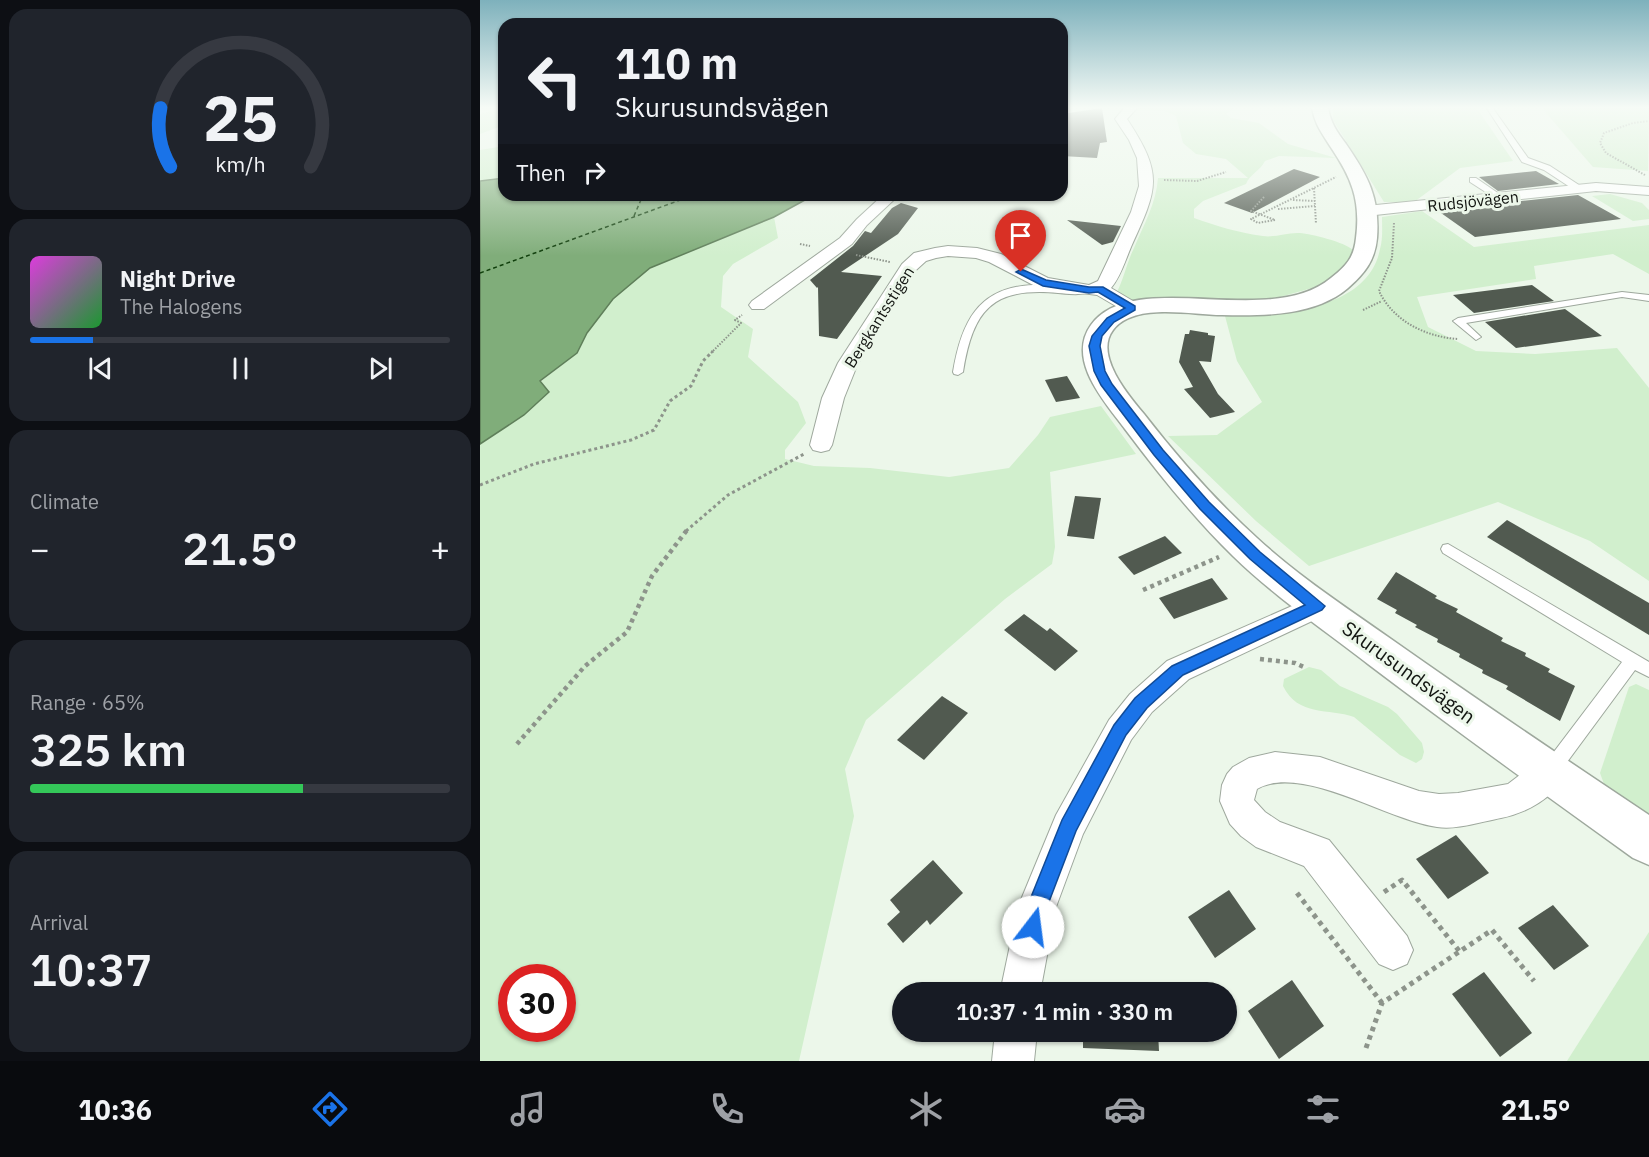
<!DOCTYPE html>
<html lang="en">
<head>
<meta charset="utf-8">
<style>
	body { margin:0; font-family:"IBM Plex Sans",sans-serif; background:#20242c; color:#f1f3f6; height:100vh; display:flex; flex-direction:column; font-size:22px; white-space:nowrap }
	* { box-sizing:border-box; margin:0 }
	p { font-size:20px; color:#9ea1a6 }
	.icon { flex:none; width:33px; height:33px; fill:none; stroke:currentColor; stroke-width:2; stroke-linecap:round; stroke-linejoin:round }
	.map { position:relative; flex:1; overflow:hidden }
	.details { display:flex; flex-direction:column; gap:9px; padding:9px; background:#0d0f14; width:480px }
	.details>* { flex:none }
	.top-card { position:absolute; left:18px; top:18px; width:570px; height:183px; border-radius:18px; box-shadow:0 2px 4px #0004; background:#171b24; color:#f1f3f6; overflow:hidden }
	.speed { position:absolute; left:18px; top:964px; display:flex; gap:12px; font-size:30px; font-weight:700; text-align:center }
	.speed>* { display:grid; place-content:center; width:78px; height:78px; border-radius:50%; background:#171b24; box-shadow:0 2px 4px #0004; line-height:1 }
	.speed .limit { border:9px solid #d22; background:#fff; color:#111 }
	.pin { position:absolute; display:grid; place-items:center; width:51px; height:51px; color:#fff; margin:-62px -26px; border-radius:50% 50% 50% 0; rotate:-45deg; box-shadow:0 0 6px #0007 }
	.pin .icon { rotate:45deg }
	.me { position:absolute; width:66px; margin:-33px; rotate:15deg; stroke-linejoin:round; filter:drop-shadow(0 0 4px #0008) }
	.turn { display:flex; align-items:center; gap:21px; height:126px; padding:0 18px; font-size:27px }
	.turn .icon { width:78px; height:78px; stroke-width:2.5 }
	.turn b { display:block; font-size:42px; line-height:51px }
	.then { display:flex; align-items:center; height:57px; padding:0 18px; background:#0003; gap:12px; font-size:22px }
	.big { font-size:45px; font-weight:600; line-height:1.1 }
	.details .card { flex:1; display:flex; flex-direction:column; justify-content:center; gap:9px; min-width:0; padding:0 21px; border-radius:18px; background:#20242c }
	.details .dial { align-items:center; gap:0 }
	.dial svg { height:156px; overflow:visible; fill:none; stroke:#363941; stroke-width:7; stroke-linecap:round; text-anchor:middle }
	.dial text { fill:#f1f3f6; stroke:none }
	.song { display:flex; align-items:center; gap:18px }
	.cover { width:72px; height:72px; border-radius:9px; background:linear-gradient(135deg,hsl(300 70% 55%),hsl(130 70% 35%)) }
	.played { height:6px; border-radius:3px; background:linear-gradient(90deg,#1a73e8 15%,#363941 15%) }
	.keys { display:flex; justify-content:space-around; direction:ltr }
	.heat { display:flex; justify-content:space-between; align-items:center; font-size:33px; direction:ltr }
	.charge { height:9px; border-radius:4px; background:linear-gradient(90deg,#34c759 65%,#363941 0) }
	.trip { position:absolute; left:412px; top:982px; width:345px; height:60px; border-radius:30px; background:#171b24; box-shadow:0 2px 4px #0004; font-weight:600; line-height:60px; text-align:center }
	.tab-bar { display:flex; height:96px; justify-content:space-around; align-items:center; background:#090b0e; color:#9ea1a6 }
	.tab-bar .icon { width:42px; height:42px }
	.tab-bar .active { color:#1a73e8 }
	.tab-bar b { font-size:27px; color:#f1f3f6 }
	main { display:flex; flex:1; min-height:0 }
	.map>svg:first-child { display:block }
	.green { fill:#d1efcd; fill-rule:evenodd }
	.water { fill:#80ad7a; stroke:#5f7f5a; stroke-width:1.5 }
	.lines { fill:none; stroke-linecap:round; stroke-linejoin:round }
	.ferry { stroke:#0f3e0b; stroke-width:1.5; stroke-dasharray:4 3; stroke-linecap:butt }
	.building { fill:#515a50 }
	.lane-casing { stroke:#9ea89d; stroke-width:2 }
	.street-casing { stroke:#9ea89d; stroke-width:2 }
	.secondary-casing { stroke:#9ea89d; stroke-width:3 }
	.path-far3 { stroke:#8d948b; stroke-width:2; stroke-dasharray:1.5 1.5; stroke-linecap:butt }
	.path-far2 { stroke:#8d948b; stroke-width:3; stroke-dasharray:3 3; stroke-linecap:butt }
	.path-far1 { stroke:#8d948b; stroke-width:4.5; stroke-dasharray:4 4; stroke-linecap:butt }
	.path { stroke:#8d948b; stroke-width:5; stroke-dasharray:4.5 4.5; stroke-linecap:butt }
	.lane { fill:#fff; fill-rule:evenodd }
	.street { fill:#fff; fill-rule:evenodd }
	.secondary { fill:#fff; fill-rule:evenodd }
	.path-bridge { stroke:#8d948b; stroke-width:2; stroke-dasharray:1.5 1.5; stroke-linecap:butt }
	.route { fill:#1a73e8; stroke:#114b97; stroke-width:1.5 }
	.labels { text-anchor:middle; dominant-baseline:central; stroke-width:6; stroke-linejoin:round; paint-order:stroke }
	.far-street-label { font-size:16px; fill:#121511; stroke:#ecf7ea }
	.street-label { font-size:20px; fill:#121511; stroke:#ecf7ea }
</style>
</head>
<body>
<main>
<section class="details">
<div class="card dial"><svg viewBox="0 0 100 80">
<path d="M14 69A42 42 0 1 1 86 69"/>
<path d="M14 69A42 42 0 0 1 9 39" stroke="#1a73e8"/>
<text x="50" y="56" font-size="32" font-weight="700">25</text>
<text x="50" y="72" font-size="11">km/h</text>
</svg></div>
<div class="card">
<div class="song"><i class="cover"></i><div><b>Night Drive</b><p>The Halogens</p></div></div>
<div class="played"></div>
<div class="keys"><svg class="icon" aria-label="previous" viewBox="0 0 24 24"><path d="M18 5L8 12l10 7zM5 5v14"/></svg><svg class="icon" aria-label="pause" viewBox="0 0 24 24"><path d="M8 5v14M16 5v14"/></svg><svg class="icon" aria-label="next" viewBox="0 0 24 24"><path d="M6 5l10 7-10 7zM19 5v14"/></svg></div>
</div>
<div class="card"><p>Climate</p>
<div class="heat"><a>−</a><b class="big">21.5°</b><a>+</a></div>
</div>
<div class="card"><p>Range · 65%</p><b class="big">325 km</b><div class="charge"></div></div>
<div class="card"><p>Arrival</p><b class="big">10:37</b></div>
</section>
<div class="map">
<svg width="1169" height="1061" viewBox="0 0 1169 1061">
	<rect width="100%" height="100%" fill="#ecf7ea"/>
	<g class="green">
		<path d="M658,107h98l-10,7 5,4 28,5 29,21 48,14 -57,-2 -14,5c-5,10 -15,13 -19,23l-43,17 -9,8v9c23,8 45,15 69,18 12,2 25,-4 37,-3 12,1 44,9 53,17l-4,11 -19,22 -50,14 -28,4 -117,2 -18,-11c7,-14 10,-30 17,-44 10,-24 22,-44 24,-70h90l-22,-19 -30,-5 -13,-11 -7,-27 -11,-5 -28,-2z"/>
		<path d="M853,107h143l37,54 -53,7 -46,34h-30l-51,-82z"/>
		<path d="M1061,107h108l-1,64 -55,-4z"/>
		<path d="M18,109l6,2v14l-24,9v-20z"/>
		<path d="M24,146v32l-24,3v-31z"/>
		<path d="M1130,194l32,9 7,7v9l-16,2 -41,-25z"/>
		<path d="M942,211l52,36 175,-22v49l-36,-20 -79,12 2,13 -119,18 11,30 48,24 59,3 82,-6 32,40v193l-59,-40 -92,-39 -189,64 -53,-45 -88,-85 49,-1 45,-33 -25,-41 -12,-45c50,-1 143,-4 155,-67 3,-10 2,-22 2,-32z"/>
		<path d="M294,217l4,21 -45,26 -10,12 -2,31 32,22 -5,28 50,45 8,21 -21,27v9l29,7 56,2 79,9 60,-9 29,-33 12,-18 51,-11 35,48 -86,18 5,75 -3,17 -47,35 -139,121 -21,49 9,47 -55,245h-319v-617l44,-29 25,-23 -9,-10 37,-29 10,-20 26,-34 37,-32zM32,978h50v51h-50z"/>
		<path d="M829,667l12,3 19,16 48,21 9,7 25,29 2,9 -2,7 -6,4 -16,-8 -46,-38c-25,-9 -56,0 -71,-31l1,-7z"/>
		<path d="M1156,684l13,6v124l-45,-30 -4,-11 29,-86z"/>
		<path d="M1169,932v129h-82z"/>
	</g>
	<path class="water" d="M24,178v17h310l-40,22 -124,51 -37,31 -26,34 -10,20 -37,28 9,11 -25,23 -44,29v-263z"/>
	<g class="lines">
		<g class="ferry">
			<path d="M154,216l9,-21"/>
			<path d="M0,273l214,-78"/>
		</g>
	</g>
	<g class="building">
		<path d="M622,108l5,34 -7,1 -3,15 -35,-2v-42z"/>
		<path d="M814,169l26,8 -68,36 -28,-10z"/>
		<path d="M1056,171l23,13 -61,7 -19,-14z"/>
		<path d="M1098,195l43,24 -146,18 -34,-24 56,-6 -4,-3z"/>
		<path d="M421,203l17,5 -20,26 -57,38 41,4 -45,63 -18,-3 -1,-49 -1,1 -7,-8 43,-34 12,-15 6,2 21,-25z"/>
		<path d="M587,220l54,6 -8,16 -11,3z"/>
		<path d="M1052,285l22,16 -80,12 -21,-18z"/>
		<path d="M1085,309l37,27 -86,12 -31,-26z"/>
		<path d="M710,330l18,3v2l7,1 -4,26 -12,-1 19,33 17,18 -25,6 -26,-29 9,-2 -14,-25 6,-28h4z"/>
		<path d="M587,376l13,22 -24,4 -11,-22z"/>
		<path d="M595,496l26,2 -7,41 -27,-3z"/>
		<path d="M1027,520l142,83v32l-162,-98z"/>
		<path d="M685,536l17,17 -48,22 -16,-18z"/>
		<path d="M916,572l41,24 -2,2 23,11 -2,3 47,26 -2,3 25,12 -1,3 25,13 -2,3 27,14 -15,35 -54,-32 2,-3 -26,-13 1,-3 -24,-13 1,-3 -23,-12 1,-3 -23,-12 2,-2 -22,-12 2,-3 -20,-11z"/>
		<path d="M732,578l16,21 -54,20 -15,-21z"/>
		<path d="M544,614l23,17 3,-3 28,23 -23,20 -51,-41z"/>
		<path d="M462,696l26,17 -44,47 -27,-20z"/>
		<path d="M976,835l33,38 -41,26 -32,-40z"/>
		<path d="M453,860l30,33 -33,32 -3,-5 -24,23 -16,-19 13,-12 -10,-12z"/>
		<path d="M749,890l27,39 -41,29 -27,-41z"/>
		<path d="M1073,905l36,41 -35,24 -36,-42z"/>
		<path d="M1004,972l48,61 -32,24 -48,-63z"/>
		<path d="M812,980l32,46 -45,33 -31,-48z"/>
		<path d="M603,1032h75l1,19 -76,-3z"/>
	</g>
	<g class="lines">
		<defs>
			<g id="lane">
				<path d="M1006,107h6l36,51 22,8 32,21v4h-6l-32,-21 -22,-8z"/>
				<path d="M990,178h6l29,20 -7,2 -28,-18z"/>
				<path d="M553,285c10,1 56,2 61,5 -9,6 -25,4 -36,3 -66,-6 -85,17 -95,79l-5,3 -4,-1 -1,-2c8,-48 24,-85 80,-87z"/>
				<path d="M1142,292l27,3v6l-27,-4 -156,26 15,14 -5,3 -23,-19 5,-3z"/>
				<path d="M968,544l201,118v15l-14,-7 -79,107 -6,2 -6,-2 -3,-6 3,-6 78,-103 -179,-109 -2,-4 2,-4z"/>
			</g>
			<g id="street">
				<path d="M645,107h13l-11,12c37,56 31,69 4,128 -6,14 -10,29 -20,41l27,16 3,4 -3,4h-12l-29,-17 -60,-8 -48,-25 -13,-4 -28,-2 -12,2 -10,3 -11,10 -57,92 -14,35 -12,47 -3,5 -8,2 -8,-2 -3,-5 12,-47 16,-35 64,-99 12,-11 21,-5 13,-2 29,2 24,6 47,24 41,7 9,-4 33,-69 8,-26 -2,-28 -8,-18 -14,-21z"/>
				<path d="M1116,183l53,4v8l-53,-4 -230,25 -8,-5 8,-5z"/>
				<path d="M403,195l15,1 -31,29 -15,19 -88,65h-12l-3,-4 3,-4 88,-63 17,-19z"/>
				<path d="M837,595l10,3 4,8 -4,8 -138,65 -37,33 -21,28 -48,94 -27,73 -16,86h-40l18,-86 38,-92 53,-95 21,-26 37,-33z"/>
				<path d="M795,752l45,5 99,34 20,3 19,-1 50,-9 29,-22 12,-4 12,4 5,11c-11,25 -40,40 -65,45 -21,4 -44,12 -64,9 -48,-6 -136,-64 -180,-38l-3,11 11,12 15,10 49,18 78,96 6,14 -6,14 -14,6 -14,-6 -75,-98 -48,-19 -15,-11 -11,-12 -10,-23 2,-16 5,-11 6,-7 16,-9z"/>
				<path d="M515,1032h42l-3,29h-42z"/>
			</g>
			<path id="secondary" d="M832,107h16c2,15 9,25 18,37 22,32 34,54 31,94 -2,23 -13,36 -29,50 -33,28 -84,28 -126,27 -31,0 -88,-13 -109,15 -19,25 15,65 31,84 34,44 72,87 113,124 41,38 89,69 134,101 85,60 171,118 258,176v50l-16,-7c-89,-64 -178,-128 -265,-194 -45,-35 -94,-68 -135,-108 -40,-39 -75,-83 -108,-127 -20,-27 -59,-69 -34,-104 43,-59 178,5 240,-47 15,-12 23,-20 25,-40 5,-39 -5,-61 -26,-92 -8,-13 -16,-23 -18,-39z"/>
		</defs>
		<use href="#lane" class="lane-casing"/>
		<use href="#street" class="street-casing"/>
		<use href="#secondary" class="secondary-casing"/>
		<g class="path-far3">
			<path d="M1165,175l-39,-22 -6,-10 4,-10 29,-10 16,-2"/>
			<path d="M684,180l33,1 29,-9"/>
			<path d="M834,188l2,36"/>
			<path d="M813,200l22,1"/>
			<path d="M798,209l37,-3"/>
			<path d="M795,220l-17,3 -7,-4 85,-42"/>
			<path d="M914,223l-2,35 -13,33c14,30 47,46 79,48"/>
			<path d="M320,244l10,2"/>
			<path d="M376,255l34,7"/>
			<path d="M883,310l19,-9"/>
			<path d="M231,353l30,-30 -6,-3 7,-5"/>
		</g>
		<g class="path-far2">
			<path d="M0,485l54,-21 97,-24 23,-10 16,-29 21,-15 12,-25 10,-10"/>
			<path d="M206,531l42,-36 76,-41"/>
		</g>
		<g class="path-far1">
			<path d="M663,590l76,-33"/>
			<path d="M780,659l35,4 11,5"/>
			<path d="M37,744l68,-78 42,-34 25,-56 35,-46"/>
		</g>
		<g class="path">
			<path d="M904,892l18,-12 58,72"/>
			<path d="M817,893l85,110"/>
			<path d="M886,1048l16,-45 110,-73 42,51"/>
		</g>
		<use href="#lane" class="lane"/>
		<use href="#street" class="street"/>
		<use href="#secondary" class="secondary"/>
		<path class="path-bridge" d="M784,197l-13,14 24,9"/>
	</g>
	<linearGradient id="sky" x2="0" y2="1"><stop stop-color="#7eb1bc"/><stop offset="0.42" stop-color="#f6fbf6"/><stop offset="1" stop-color="#f6fbf6" stop-opacity="0"/></linearGradient>
	<rect width="1169" height="256" fill="url(#sky)"/>
	<path class="route" d="M541,269l25,11 43,7h14l32,19v4l-21,12 -12,14 -2,10 5,25 7,13 51,66 46,52 51,50 65,54 -3,4 -139,65 -36,33 -21,27 -50,96 -29,76 -7,27 -7,3 -8,-3 -3,-7 5,-20 35,-87 52,-95 21,-27 37,-32 133,-61 -55,-46 -50,-50 -46,-54 -53,-70 -7,-14 -5,-25 3,-10 15,-18 18,-10 -27,-16 -9,1 -46,-7 -25,-13 -2,-1z"/>
	<g class="labels">
		<g class="far-street-label">
			<text transform="translate(993 201) rotate(-6)">Rudsjövägen</text>
			<text transform="translate(399 317) rotate(-58)">Bergkantsstigen</text>
		</g>
		<g class="street-label">
			<text transform="translate(929 672) rotate(36)">Skurusundsvägen</text>
		</g>
	</g>
</svg>
<div class="speed"><div class="limit">30</div></div>
<div class="pin" style="left:541px;top:272px;background:#d93025"><svg class="icon" aria-label="arrive" viewBox="0 0 24 24"><path d="M6 21V4h12l-3 4 3 4H6"/></svg></div>
<svg class="me" style="left:553px;top:927px" viewBox="-20 -20 40 40"><circle r="19" fill="#fff"/><path d="M0-13L10 11 0 6-10 11z" fill="#1a73e8"/></svg>
<div class="trip">10:37 · 1 min · 330 m</div>
<div class="top-card">
<div class="turn"><svg class="icon" aria-label="left" viewBox="0 0 24 24"><path d="M17 20v-9H6M10 6l-5 5 5 5"/></svg><div><b>110 m</b>Skurusundsvägen</div></div>
<div class="then">Then<svg class="icon" aria-label="right" viewBox="0 0 24 24"><path d="M7 20v-9h11M14 6l5 5-5 5"/></svg></div>
</div>
</div>
</main>
<nav class="tab-bar">
<b>10:36</b>
<svg class="icon active" aria-label="directions" viewBox="0 0 24 24"><path d="M12 3l9 9-9 9-9-9zM9 14v-3h6M13 9l2 2-2 2"/></svg>
<svg class="icon" aria-label="music" viewBox="0 0 24 24"><path d="M9 18V5l10-2v13"/><circle cx="6" cy="18" r="3"/><circle cx="16" cy="16" r="3"/></svg>
<svg class="icon" aria-label="phone" viewBox="0 0 24 24"><path d="M5 4h4l2 5-3 2q2 4 5 5l2-3 5 2v4C11 20 4 13 5 4z"/></svg>
<svg class="icon" aria-label="climate" viewBox="0 0 24 24"><path d="M12 3v18M4 7l16 10M4 17L20 7"/></svg>
<svg class="icon" aria-label="car" viewBox="0 0 24 24"><path d="M5 17H2v-5l4-1 3-4h7l3 4 3 1v5h-3M9 17h6M6 11h13"/><circle cx="7" cy="17" r="2"/><circle cx="17" cy="17" r="2"/></svg>
<svg class="icon" aria-label="filters" viewBox="0 0 24 24"><path d="M4 7h16M4 17h16"/><circle cx="9" cy="7" r="2"/><circle cx="15" cy="17" r="2"/></svg>
<b>21.5°</b>
</nav>
</body>
</html>
